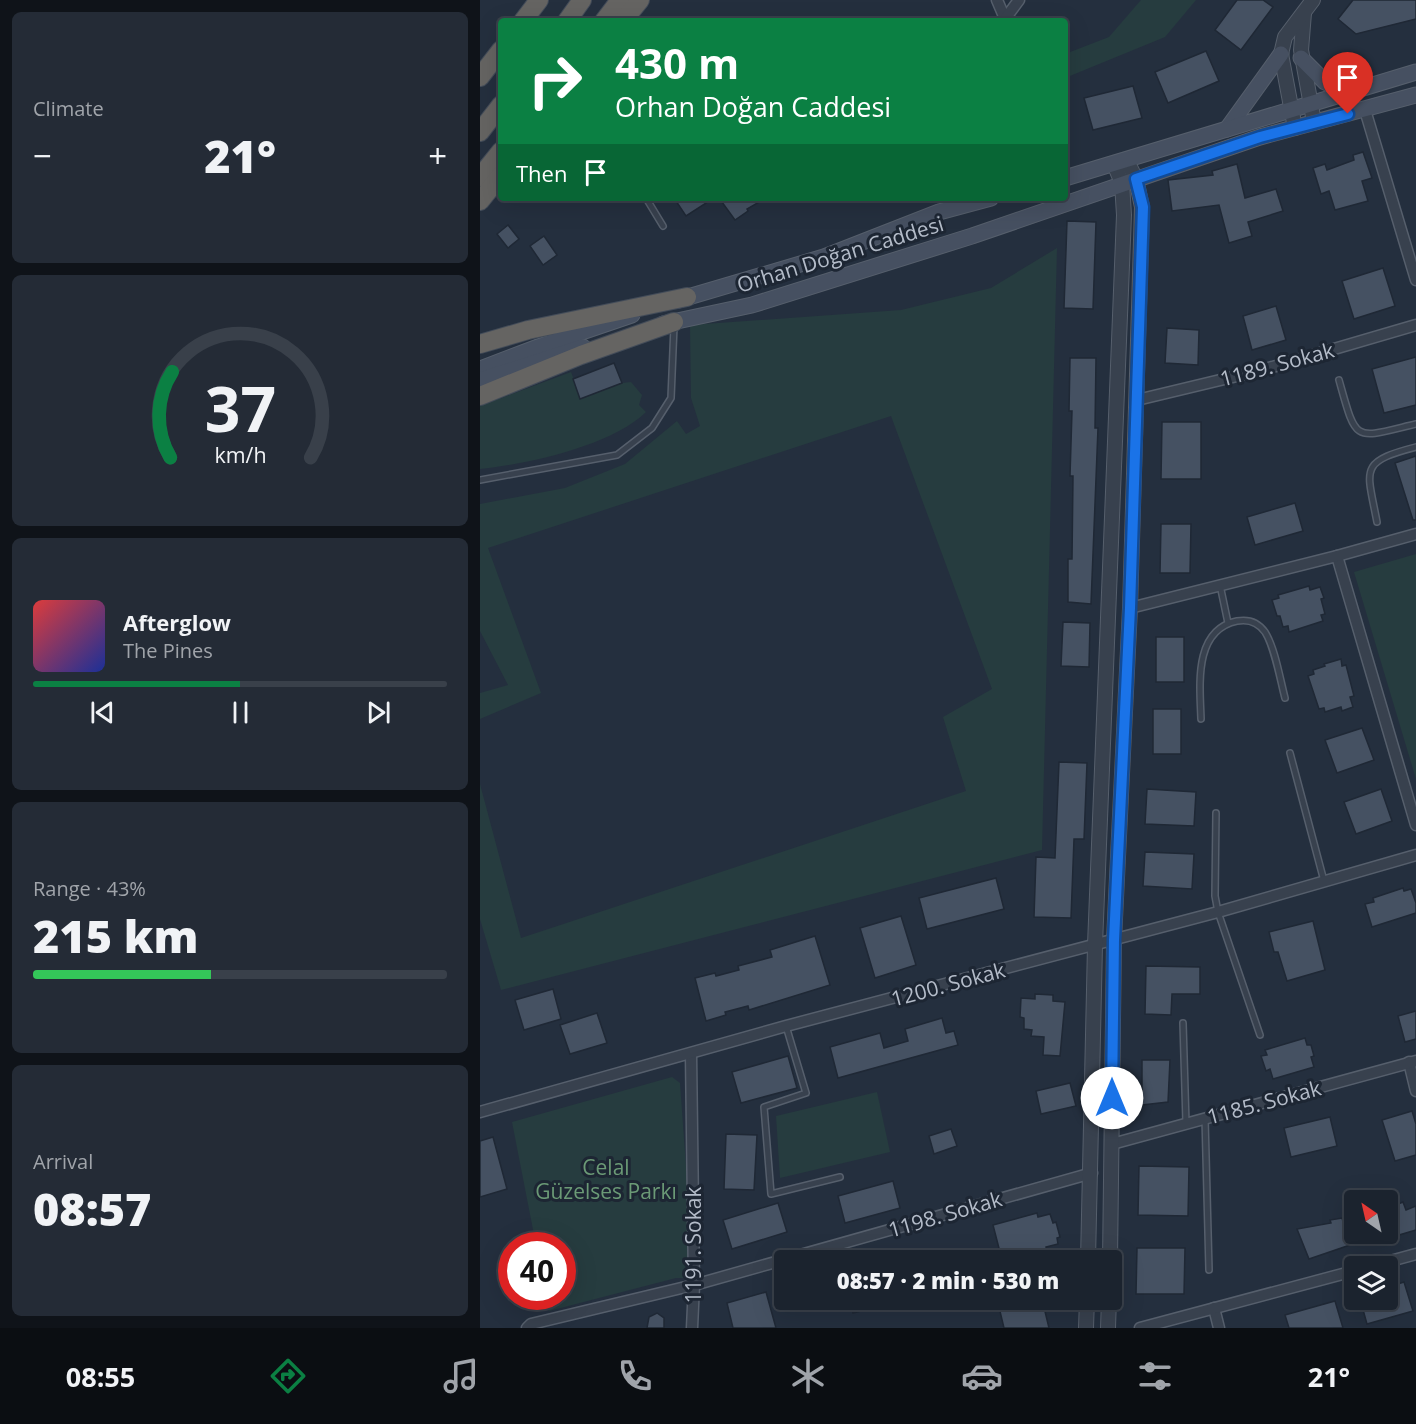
<!DOCTYPE html>
<html lang="en">
<head>
<meta charset="utf-8">
<style>
	body { margin:0; font-family:"Open Sans",sans-serif; background:#242b36; color:#f1f3f6; height:100vh; display:flex; flex-direction:column; font-size:22px; white-space:nowrap }
	* { box-sizing:border-box; margin:0 }
	p { font-size:20px; color:#a0a4aa }
	.icon { flex:none; width:33px; height:33px; fill:none; stroke:currentColor; stroke-width:2; stroke-linecap:round; stroke-linejoin:round }
	.map { position:relative; flex:1; overflow:hidden }
	.sheet { display:flex; flex-direction:column; gap:12px; padding:12px; background:#0f1319; width:480px }
	.sheet>* { flex:none }
	.hud { position:absolute; left:18px; top:18px; width:570px; height:183px; border-radius:6px; box-shadow:0 6px 24px #0002,0 0 0 2px #39404a; background:#0b8043; color:#fff; overflow:hidden }
	.needle { width:39px; rotate:326deg }
	.tools { position:absolute; left:864px; top:1190px; display:grid; gap:12px }
	.tools a { display:grid; place-items:center; width:54px; height:54px; border-radius:6px; background:#1b232e; box-shadow:0 6px 24px #0002,0 0 0 2px #39404a; font-size:30px }
	.speed { position:absolute; left:18px; top:1232px; display:flex; gap:12px; font-size:30px; font-weight:700; text-align:center }
	.speed>* { display:grid; place-content:center; width:78px; height:78px; border-radius:50%; background:#1b232e; box-shadow:0 6px 24px #0002,0 0 0 2px #39404a; line-height:1 }
	.speed .limit { border:9px solid #d22; background:#fff; color:#111 }
	.pin { position:absolute; display:grid; place-items:center; width:51px; height:51px; color:#fff; margin:-62px -26px; border-radius:50% 50% 50% 0; rotate:-45deg; box-shadow:0 0 6px #0007 }
	.pin .icon { rotate:45deg }
	.me { position:absolute; width:66px; margin:-33px; rotate:0deg; stroke-linejoin:round; filter:drop-shadow(0 0 4px #0008) }
	.turn { display:flex; align-items:center; gap:21px; height:126px; padding:0 18px; font-size:27px }
	.turn .icon { width:78px; height:78px; stroke-width:2.5 }
	.turn b { display:block; font-size:42px; line-height:51px }
	.then { display:flex; align-items:center; height:57px; padding:0 18px; background:#0003; gap:12px; font-size:22px }
	.big { font-size:45px; font-weight:800; line-height:1.1 }
	.sheet .widget { flex:1; display:flex; flex-direction:column; justify-content:center; gap:9px; min-width:0; padding:0 21px; border-radius:9px; background:#242b36 }
	.sheet .dial { align-items:center; gap:0 }
	.dial svg { height:156px; overflow:visible; fill:none; stroke:#39404a; stroke-width:7; stroke-linecap:round; text-anchor:middle }
	.dial text { fill:#f1f3f6; stroke:none }
	.song { display:flex; align-items:center; gap:18px }
	.cover { width:72px; height:72px; border-radius:9px; background:linear-gradient(135deg,hsl(0 70% 55%),hsl(230 70% 35%)) }
	.played { height:6px; border-radius:3px; background:linear-gradient(90deg,#0b8043 50%,#39404a 50%) }
	.keys { display:flex; justify-content:space-around; direction:ltr }
	.heat { display:flex; justify-content:space-between; align-items:center; font-size:33px; direction:ltr }
	.charge { height:9px; border-radius:4px; background:linear-gradient(90deg,#34c759 43%,#39404a 0) }
	.trip { position:absolute; left:294px; top:1250px; width:348px; height:60px; border-radius:6px; background:#1b232e; box-shadow:0 6px 24px #0002,0 0 0 2px #39404a; font-weight:800; line-height:60px; text-align:center }
	.menu { display:flex; height:96px; justify-content:space-around; align-items:center; background:#0b0e12; color:#a0a4aa }
	.menu .icon { width:42px; height:42px }
	.menu .on { color:#0b8043 }
	.menu b { font-size:27px; color:#f1f3f6 }
	main { display:flex; flex:1; min-height:0 }
	.map>svg:first-child { display:block }
	.green { fill:#263c3f }
	.building { fill:#455162; stroke:#1f2835; stroke-width:1.5 }
	.lines { fill:none; stroke-linecap:round; stroke-linejoin:round }
	.service-casing { stroke:#565f6c; stroke-width:8 }
	.minor-casing { stroke:#565f6c; stroke-width:13 }
	.tertiary-casing { stroke:#565f6c; stroke-width:16 }
	.secondary-casing { stroke:#565f6c; stroke-width:17 }
	.trunk-casing { stroke:#434c59; stroke-width:20 }
	.service { stroke:#38414e; stroke-width:5 }
	.minor { stroke:#38414e; stroke-width:10 }
	.tertiary { stroke:#38414e; stroke-width:14 }
	.secondary { stroke:#465061; stroke-width:15 }
	.trunk { stroke:#656462; stroke-width:18 }
	.route-casing { stroke:#114b97; stroke-width:15 }
	.route { stroke:#1a73e8; stroke-width:10 }
	.labels { text-anchor:middle; dominant-baseline:central; stroke-width:6; stroke-linejoin:round; paint-order:stroke }
	.street-label { font-size:21px; fill:#b4bcc9; stroke:#1d2633 }
	.park-label { font-size:21px; fill:#6b9a76; stroke:#1d2633 }
</style>
</head>
<body>
<main>
<section class="sheet">
<div class="widget"><p>Climate</p>
<div class="heat"><a>−</a><b class="big">21°</b><a>+</a></div>
</div>
<div class="widget dial"><svg viewBox="0 0 100 80">
<path d="M14 69A42 42 0 1 1 86 69"/>
<path d="M14 69A42 42 0 0 1 15 25" stroke="#0b8043"/>
<text x="50" y="56" font-size="32" font-weight="700">37</text>
<text x="50" y="72" font-size="11">km/h</text>
</svg></div>
<div class="widget">
<div class="song"><i class="cover"></i><div><b>Afterglow</b><p>The Pines</p></div></div>
<div class="played"></div>
<div class="keys"><svg class="icon" aria-label="previous" viewBox="0 0 24 24"><path d="M18 5L8 12l10 7zM5 5v14"/></svg><svg class="icon" aria-label="pause" viewBox="0 0 24 24"><path d="M8 5v14M16 5v14"/></svg><svg class="icon" aria-label="next" viewBox="0 0 24 24"><path d="M6 5l10 7-10 7zM19 5v14"/></svg></div>
</div>
<div class="widget"><p>Range · 43%</p><b class="big">215 km</b><div class="charge"></div></div>
<div class="widget"><p>Arrival</p><b class="big">08:57</b></div>
</section>
<div class="map">
<svg width="936" height="1328" viewBox="0 0 936 1328">
	<rect width="100%" height="100%" fill="#242f3e"/>
	<g class="green">
		<path d="M661,0h55l-31,37 -100,41v-24l44,-17z"/>
		<path d="M577,248l-15,602 -541,140 -21,-71v-135l41,154 445,-147 -23,-74 49,-28 -101,-273 -403,132 53,145 -61,26v-26l28,-8 -28,-54v-127l85,-16 60,-24 52,-43 9,13 14,-8 -9,-28 -1,-73 211,-15 90,-22z"/>
		<path d="M91,372l10,27 41,-16 9,-1 11,13 -3,10 7,7c-35,34 -118,52 -166,57v-63z"/>
		<path d="M936,554v225l-62,-207z"/>
		<path d="M192,1077l8,6 14,195h-18l-127,33 -3,-15h16v-51h-26l-24,-123z"/>
		<path d="M397,1092l13,60 -110,26 -4,-62z"/>
	</g>
	<g class="building">
		<path d="M757,0h26l10,7 -32,43 -26,-20z"/>
		<path d="M873,0h63v19l-60,15 -18,-15z"/>
		<path d="M726,51l13,30 -51,22 -13,-31z"/>
		<path d="M653,86l9,32 -49,12 -9,-32z"/>
		<path d="M883,152l9,26 -10,3 6,20 -33,9 -6,-19 -8,3 -8,-26 12,-4 2,6 27,-10 -1,-5z"/>
		<path d="M757,164l8,34 31,-9 7,22 -35,11 4,14 -23,7 -10,-38 -47,6 -4,-31 45,-5 -1,-4z"/>
		<path d="M194,198h40l-28,18z"/>
		<path d="M239,198h47l-19,11 1,2 -13,9z"/>
		<path d="M587,221l29,1 -3,87 -29,-1z"/>
		<path d="M28,225l11,14 -11,9 -11,-14z"/>
		<path d="M64,236l13,19 -14,10 -13,-19z"/>
		<path d="M903,268l12,38 -41,13 -12,-38z"/>
		<path d="M796,306l10,34 -34,10 -9,-34z"/>
		<path d="M687,328l32,2 -1,35 -33,-2z"/>
		<path d="M936,357v48l-32,8 -12,-44z"/>
		<path d="M590,358h26l-1,70h3l-7,176 -23,-2v-43h4l1,-83h-3l2,-65h-3z"/>
		<path d="M134,363l8,20 -42,16 -7,-20z"/>
		<path d="M682,422h39v57h-40z"/>
		<path d="M936,456v64h-3l-18,-57z"/>
		<path d="M815,503l8,28 -48,14 -8,-28z"/>
		<path d="M681,524h30l-1,49h-30z"/>
		<path d="M829,586l1,4 10,-3 4,11 -3,1 4,15 -4,1 2,6 -34,11 -1,-6 -5,1 -3,-11h-3l-5,-16 7,-2 -1,-3z"/>
		<path d="M583,622l27,1 -1,44 -28,-1z"/>
		<rect x="676" y="637" width="28" height="45"/>
		<path d="M861,659l1,7 4,-1 8,31 -4,1 3,10 -11,4 -1,-4 -16,5 -1,-4 -5,1 -11,-33 6,-2 -1,-4 12,-4 -1,-2z"/>
		<rect x="673" y="709" width="28" height="45"/>
		<path d="M882,728l12,32 -37,13 -12,-33z"/>
		<path d="M579,762l28,1 -3,76h-10l-3,79 -37,-1 2,-60 19,1z"/>
		<path d="M667,789l49,3 -2,34 -49,-2z"/>
		<path d="M901,789l11,32 -36,13 -12,-32z"/>
		<path d="M665,852l49,2 -2,35 -49,-3z"/>
		<path d="M516,878l8,31 -77,20 -8,-31z"/>
		<path d="M923,888l1,3 7,-2 5,14v10l-44,14 -7,-23 9,-2 -1,-4z"/>
		<path d="M421,916l15,49 -41,13 -15,-50z"/>
		<path d="M833,921l12,49 -38,11 -9,-29h-4l-5,-20z"/>
		<path d="M335,936l15,49 -81,25 -1,-4 -23,6 1,3 -20,6 -11,-43 20,-5 1,3 23,-6 -1,-4 34,-9 -2,-7z"/>
		<path d="M666,966l54,1v27h-28l-1,21 -26,-1z"/>
		<path d="M73,989l8,30 -37,11 -9,-30z"/>
		<path d="M555,994l18,1v6l12,1 -5,54 -17,-1 1,-18 -13,-1 1,-6 -8,-1v-11l-4,-1 1,-19 14,1z"/>
		<path d="M936,1011v28l-11,3 -7,-26z"/>
		<path d="M117,1013l10,30 -37,11 -10,-29z"/>
		<path d="M462,1018l4,15 8,-2 4,14 -120,33 -8,-31 50,-14 4,15 24,-7 -3,-12z"/>
		<path d="M825,1038l2,7h4l3,11 -3,1 3,10 -41,12 -3,-10 -4,2 -5,-15 6,-1 -2,-5z"/>
		<path d="M308,1056l9,32 -56,15 -9,-31z"/>
		<path d="M662,1060h28l-2,42 -26,3z"/>
		<path d="M590,1083l6,23 -35,8 -5,-23z"/>
		<path d="M932,1111l4,13v31l-21,6 -13,-41z"/>
		<path d="M850,1117l7,29 -46,11 -7,-29z"/>
		<path d="M471,1129l6,17 -23,8 -5,-18z"/>
		<path d="M246,1134l31,1 -3,55 -30,-1z"/>
		<path d="M13,1137l14,52 -27,8v-56z"/>
		<path d="M659,1166l50,1 -1,49 -50,-1z"/>
		<path d="M413,1181l7,27 -55,15 -7,-27z"/>
		<path d="M923,1202l3,8 10,-4v24l-17,5 -11,-27z"/>
		<path d="M298,1203l9,29 -55,17 -9,-29z"/>
		<path d="M557,1213l1,4 12,-3 3,9 3,-1 4,15 -3,1 1,6 -12,3 1,4 -35,9h-10l-9,-35z"/>
		<path d="M862,1218l8,27 -41,14 -12,-30 34,-6 -1,-3z"/>
		<path d="M657,1248h48l-1,46h-48z"/>
		<path d="M924,1282l9,29 -46,13 -7,-25h28v-12z"/>
		<path d="M286,1292l10,36h-43l-6,-25z"/>
		<path d="M369,1299h43l1,4 -40,10z"/>
		<path d="M517,1299h45l7,29h-45z"/>
		<path d="M855,1301l8,27h-54l-4,-13z"/>
		<path d="M177,1313l7,5v10h-17l2,-11z"/>
	</g>
	<g class="lines">
		<defs>
			<g id="service">
				<path d="M166,198l17,28"/>
				<path d="M859,380c18,64 14,59 77,44"/>
				<path d="M0,480l137,-25 35,-27 19,-30 3,-72"/>
				<path d="M897,522c-10,-53 -19,-60 39,-75"/>
				<path d="M740,585l8,38"/>
				<path d="M721,719c-1,-33 -8,-89 36,-98 11,-2 21,1 28,11 10,16 15,47 20,66"/>
				<path d="M810,753l34,128"/>
				<path d="M736,813l-1,83 3,16 42,123"/>
				<path d="M703,1023l3,100"/>
				<path d="M306,1026l20,67 -42,14 7,87 69,-17"/>
				<path d="M725,1118l4,152"/>
			</g>
			<g id="minor">
				<path d="M517,0l9,21"/>
				<path d="M525,19l14,-19"/>
				<path d="M885,110l51,170"/>
				<path d="M657,400l125,-30 154,-45"/>
				<path d="M857,556l79,269"/>
				<path d="M650,608l207,-52 79,-22"/>
				<path d="M211,1054l3,231 -2,43"/>
				<path d="M929,1062l7,29"/>
				<path d="M0,1112l306,-86 432,-114 198,-57"/>
				<path d="M632,1144l304,-83"/>
				<path d="M892,1266l44,-12"/>
				<path d="M734,1308l5,20"/>
				<path d="M47,1328l4,-4 163,-39 398,-112"/>
				<path d="M660,1328l214,-57"/>
			</g>
			<g id="tertiary">
				<path d="M824,13l-3,37 13,72"/>
				<path d="M815,128l-14,-74 4,-17 28,-37"/>
				<path d="M608,1260l7,-315 29,-730 -2,-32 -8,-19"/>
				<path d="M630,1260l4,-320 16,-332 12,-401 -6,-28 -9,-18"/>
				<path d="M606,1328l1,-29"/>
				<path d="M628,1328l1,-29"/>
			</g>
			<g id="secondary">
				<path d="M821,58l24,24 20,10"/>
				<path d="M747,129l54,-75"/>
				<path d="M585,178l351,-106"/>
				<path d="M198,300l146,-43 115,-45 52,-14"/>
				<path d="M183,324l89,-19 220,-69 288,-99 156,-42"/>
				<path d="M0,369l58,-22 94,-32"/>
				<path d="M0,380l103,-33"/>
			</g>
			<g id="trunk">
				<path d="M43,21l16,-21"/>
				<path d="M87,21l15,-21"/>
				<path d="M124,21l16,-21"/>
				<path d="M143,21l17,-21"/>
				<path d="M0,77l21,-27"/>
				<path d="M0,132l21,-27"/>
				<path d="M0,177l21,-26"/>
				<path d="M0,201l21,-26"/>
				<path d="M0,344l48,-14 159,-33"/>
				<path d="M0,396l101,-41 93,-33"/>
			</g>
		</defs>
		<use href="#service" class="service-casing"/>
		<use href="#minor" class="minor-casing"/>
		<use href="#tertiary" class="tertiary-casing"/>
		<use href="#secondary" class="secondary-casing"/>
		<use href="#trunk" class="trunk-casing"/>
		<use href="#service" class="service"/>
		<use href="#minor" class="minor"/>
		<use href="#tertiary" class="tertiary"/>
		<use href="#secondary" class="secondary"/>
		<use href="#trunk" class="trunk"/>
	</g>
	<g class="lines">
		<defs>
			<path id="route" d="M632,1098l2,-158 16,-332 13,-401 -7,-28 124,-42 88,-23"/>
		</defs>
		<use href="#route" class="route-casing"/>
		<use href="#route" class="route"/>
	</g>
	<g class="labels">
		<g class="street-label">
			<text transform="translate(360 254) rotate(-17)">Orhan Doğan Caddesi</text>
			<text transform="translate(797 364) rotate(-15)">1189. Sokak</text>
			<text transform="translate(468 984) rotate(-15)">1200. Sokak</text>
			<text transform="translate(784 1102) rotate(-15)">1185. Sokak</text>
			<text transform="translate(465 1214) rotate(-16)">1198. Sokak</text>
			<text transform="translate(213 1245) rotate(-90)">1191. Sokak</text>
		</g>
		<g class="park-label">
			<text x="126" y="1167">Celal<tspan x="126" dy="24">Güzelses Parkı</tspan></text>
		</g>
	</g>
</svg>
<div class="tools">
<a><svg class="needle" viewBox="-14 -14 28 28"><path d="M0-13l5 13h-10z" fill="#e53935"/><path d="M0 13l5-13h-10z" fill="#a0a4aa"/></svg></a>
<a><svg class="icon" aria-label="layers" viewBox="0 0 24 24"><path d="M12 4l9 5-9 5-9-5zM3 14l9 5 9-5"/></svg></a>
</div>
<div class="speed"><div class="limit">40</div></div>
<div class="pin" style="left:868px;top:114px;background:#d93025"><svg class="icon" aria-label="arrive" viewBox="0 0 24 24"><path d="M6 21V4h12l-3 4 3 4H6"/></svg></div>
<svg class="me" style="left:632px;top:1098px" viewBox="-20 -20 40 40"><circle r="19" fill="#fff"/><path d="M0-13L10 11 0 6-10 11z" fill="#1a73e8"/></svg>
<div class="trip">08:57 · 2 min · 530 m</div>
<div class="hud">
<div class="turn"><svg class="icon" aria-label="right" viewBox="0 0 24 24"><path d="M7 20v-9h11M14 6l5 5-5 5"/></svg><div><b>430 m</b>Orhan Doğan Caddesi</div></div>
<div class="then">Then<svg class="icon" aria-label="arrive" viewBox="0 0 24 24"><path d="M6 21V4h12l-3 4 3 4H6"/></svg></div>
</div>
</div>
</main>
<nav class="menu">
<b>08:55</b>
<svg class="icon on" aria-label="directions" viewBox="0 0 24 24"><path d="M12 3l9 9-9 9-9-9zM9 14v-3h6M13 9l2 2-2 2"/></svg>
<svg class="icon" aria-label="music" viewBox="0 0 24 24"><path d="M9 18V5l10-2v13"/><circle cx="6" cy="18" r="3"/><circle cx="16" cy="16" r="3"/></svg>
<svg class="icon" aria-label="phone" viewBox="0 0 24 24"><path d="M5 4h4l2 5-3 2q2 4 5 5l2-3 5 2v4C11 20 4 13 5 4z"/></svg>
<svg class="icon" aria-label="climate" viewBox="0 0 24 24"><path d="M12 3v18M4 7l16 10M4 17L20 7"/></svg>
<svg class="icon" aria-label="car" viewBox="0 0 24 24"><path d="M5 17H2v-5l4-1 3-4h7l3 4 3 1v5h-3M9 17h6M6 11h13"/><circle cx="7" cy="17" r="2"/><circle cx="17" cy="17" r="2"/></svg>
<svg class="icon" aria-label="filters" viewBox="0 0 24 24"><path d="M4 7h16M4 17h16"/><circle cx="9" cy="7" r="2"/><circle cx="15" cy="17" r="2"/></svg>
<b>21°</b>
</nav>
</body>
</html>
